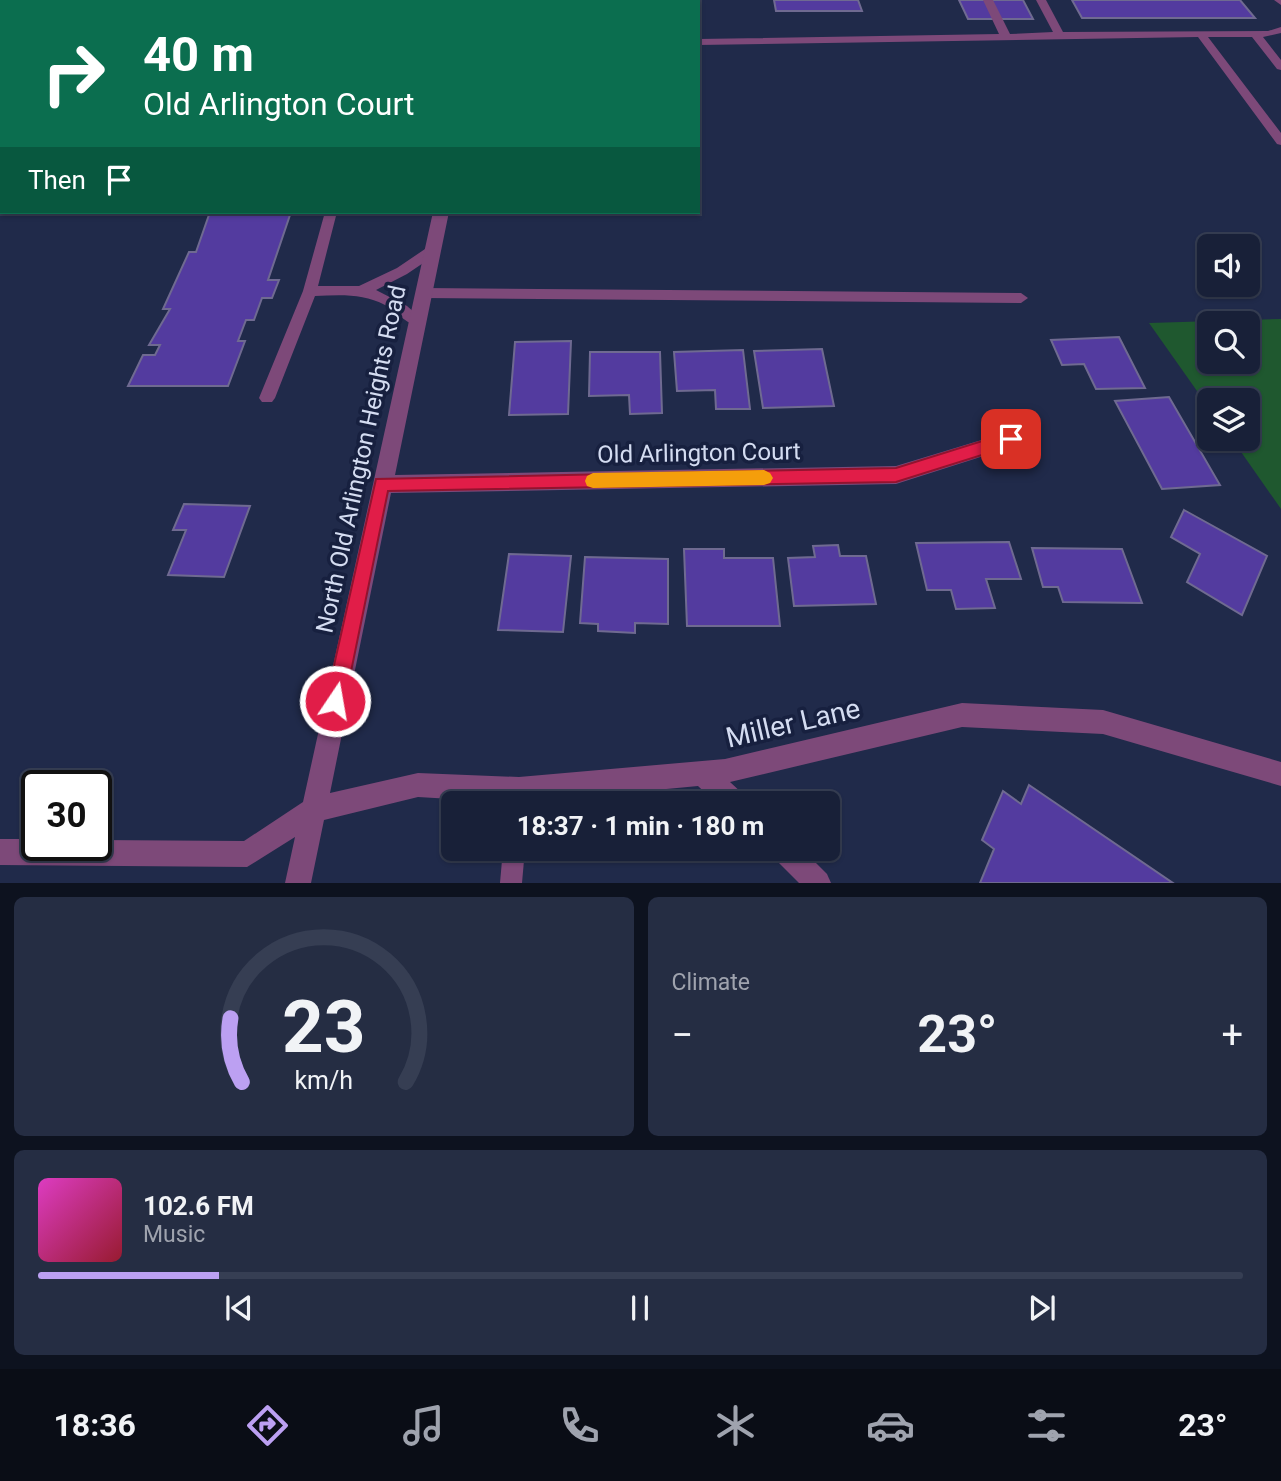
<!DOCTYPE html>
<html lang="en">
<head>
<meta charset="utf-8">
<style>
	body { margin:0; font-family:Roboto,sans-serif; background:#252d43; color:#f1f3f6; height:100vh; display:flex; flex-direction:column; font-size:26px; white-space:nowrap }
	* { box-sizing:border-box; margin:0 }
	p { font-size:23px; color:#9fa3ae }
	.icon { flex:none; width:38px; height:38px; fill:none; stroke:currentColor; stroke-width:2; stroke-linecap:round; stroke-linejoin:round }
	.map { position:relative; height:883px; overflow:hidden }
	.side { display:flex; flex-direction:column; gap:14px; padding:14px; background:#0d121f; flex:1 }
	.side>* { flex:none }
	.banner { position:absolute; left:0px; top:0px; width:700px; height:214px; box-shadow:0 2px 5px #0004,0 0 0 2px #363e53; background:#0b6e4f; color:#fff; overflow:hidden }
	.controls { position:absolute; left:1197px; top:234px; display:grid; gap:14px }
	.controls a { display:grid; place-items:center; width:63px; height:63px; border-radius:10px; background:#182038; box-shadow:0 2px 5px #0004,0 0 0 2px #363e53; font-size:35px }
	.speed { position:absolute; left:21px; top:770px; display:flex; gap:14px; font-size:35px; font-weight:700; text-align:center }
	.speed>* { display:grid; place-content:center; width:91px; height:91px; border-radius:50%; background:#182038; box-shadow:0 2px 5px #0004,0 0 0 2px #363e53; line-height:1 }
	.speed .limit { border:4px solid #111; border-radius:10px; background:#fff; color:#111 }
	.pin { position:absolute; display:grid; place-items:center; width:60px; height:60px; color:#fff; margin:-30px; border-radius:14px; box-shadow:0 4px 10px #0006 }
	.me { position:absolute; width:77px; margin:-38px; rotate:12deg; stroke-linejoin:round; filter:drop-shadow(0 0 5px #0008) }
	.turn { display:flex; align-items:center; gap:24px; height:147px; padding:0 28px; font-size:32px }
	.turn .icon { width:91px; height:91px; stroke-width:2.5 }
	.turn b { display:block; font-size:49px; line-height:60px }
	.then { display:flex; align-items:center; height:66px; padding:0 28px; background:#0003; gap:14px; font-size:26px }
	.big { font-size:52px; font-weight:700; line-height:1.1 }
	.side .widget { flex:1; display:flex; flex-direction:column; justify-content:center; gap:10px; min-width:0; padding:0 24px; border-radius:10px; background:#252d43 }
	.side .dial { align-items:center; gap:0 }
	.dial svg { height:182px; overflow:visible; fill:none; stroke:#363e53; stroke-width:7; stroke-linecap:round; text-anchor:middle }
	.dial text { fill:#f1f3f6; stroke:none }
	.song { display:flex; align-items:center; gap:21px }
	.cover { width:84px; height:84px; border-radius:10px; background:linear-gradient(135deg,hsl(310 70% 55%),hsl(350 70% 35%)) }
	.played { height:7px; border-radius:4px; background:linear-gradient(90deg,#bca0f2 15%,#363e53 15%) }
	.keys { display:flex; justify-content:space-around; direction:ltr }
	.heat { display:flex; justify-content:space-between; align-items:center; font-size:38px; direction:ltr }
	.side .tiles { flex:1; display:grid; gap:14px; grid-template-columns:1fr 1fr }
	.widget:last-child { grid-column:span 2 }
	.trip { position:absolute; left:441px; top:791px; width:399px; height:70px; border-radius:10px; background:#182038; box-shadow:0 2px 5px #0004,0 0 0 2px #363e53; font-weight:700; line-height:70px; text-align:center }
	.tabs { display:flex; height:112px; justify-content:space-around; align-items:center; background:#0a0d16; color:#9fa3ae }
	.tabs .icon { width:49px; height:49px }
	.tabs .on { color:#bca0f2 }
	.tabs b { font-size:32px; color:#f1f3f6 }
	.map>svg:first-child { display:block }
	.green { fill:#1f582f; fill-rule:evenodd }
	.building { fill:#533b9f; stroke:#6f6a91; stroke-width:2 }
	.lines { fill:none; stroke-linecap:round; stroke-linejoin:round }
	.service { fill:#7d4979; fill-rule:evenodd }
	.minor { fill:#7d4979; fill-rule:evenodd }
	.route { fill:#e11d48; stroke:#92132f; stroke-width:2 }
	.slow { fill:#f59e0b }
	.labels { text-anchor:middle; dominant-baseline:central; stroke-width:7; stroke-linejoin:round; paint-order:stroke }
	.street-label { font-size:24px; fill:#d4dcf1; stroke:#17203f }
	.near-street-label { font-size:28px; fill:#d4dcf1; stroke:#17203f }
</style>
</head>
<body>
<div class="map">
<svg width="1281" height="883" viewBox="0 0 1281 883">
	<rect width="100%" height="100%" fill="#202a4a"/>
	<path class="green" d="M1281,319v190l-49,-70h16v-38h-39v7l-60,-85zM1209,324h39v38h-39z"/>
	<g class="building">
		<path d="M774,0h84l4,11h-86z"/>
		<path d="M959,0h64l10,19h-65z"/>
		<path d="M1072,0h168l15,18h-173z"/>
		<path d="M210,212h81l-23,68h11l-7,18h-10l-8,22h-8l-8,21h7l-17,45h-100l15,-31h12l5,-10h-11l21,-36h-7l26,-57h7z"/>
		<path d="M1119,337l26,51 -49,1 -12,-25 -22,1 -11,-25z"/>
		<path d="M571,341l-3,73 -59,1 6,-73z"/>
		<path d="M822,349l12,57 -71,2 -9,-57z"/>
		<path d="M743,350l7,59h-34l-1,-19 -38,1 -3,-39z"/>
		<path d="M590,352h70l2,61 -32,1 -1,-19 -40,1z"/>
		<path d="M1169,397l51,88 -58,4 -47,-88z"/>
		<path d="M184,504l66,2 -26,71 -56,-2 18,-45h-13z"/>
		<path d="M1184,510l83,46 -25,59 -55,-33 13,-28 -29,-17z"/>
		<path d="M1009,542l12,37h-35l9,29 -39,1 -5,-19h-24l-11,-47z"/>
		<path d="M838,545l2,11h26l10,48 -82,2 -6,-48 27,-1 -2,-11z"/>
		<path d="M1032,548l90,1 20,54 -79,-1 -5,-15h-15z"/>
		<path d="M684,549h40v9h49l7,68h-93z"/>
		<path d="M509,554l62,2 -8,76 -65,-2z"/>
		<path d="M585,557l83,2v65l-33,-1v10l-37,-2v-7l-18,-1z"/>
		<path d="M1029,785l144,98h-193l14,-34 -12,-9 21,-49 18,13z"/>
	</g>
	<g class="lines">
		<g class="service">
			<path d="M200,0h10l-11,2z"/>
			<path d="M343,0h18l-19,2z"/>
			<path d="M983,0h10l17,34 43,-2 -17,-32h10l17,32 205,-1 13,-4v6l-18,4 18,23v10l-4,-1 -25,-32h-44l73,96v12l-4,-1 -79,-107 -500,8v-6l301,-5z"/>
			<path d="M1274,0h7v5z"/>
			<path d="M325,212h12l-19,74h41l38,-18 31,-21h10v6l-31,21 -31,16 31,16 17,15 -2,4c-13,3 -26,-14 -37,-20 -22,-12 -46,-10 -70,-9l-40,102 -3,4h-10l-3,-4 44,-107z"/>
			<path d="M424,288l597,5 7,5 -7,5 -597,-5 -7,-5z"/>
			<path d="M503,849h22l-3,34h-22z"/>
		</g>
		<g class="minor">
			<rect x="482" y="0" width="12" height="2"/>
			<rect x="0" y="36" width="2" height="8"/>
			<path d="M433,212h16l-54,263 501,-9 115,-35 7,2 3,6 -3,6 -122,39 -505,9 -61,300 88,-20 101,4 206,-18 237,-56 141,7 178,52v24l-178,-52 -141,-7 -232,55 13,12 4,9h-31l-18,-17 -179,17 -101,-6 -94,23 -13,63h-26l10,-46 -48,30 -247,-2v-26h37v6h59v-5l148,1 59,-39z"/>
			<path d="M770,849h32l25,25 4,9h-32l-25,-25z"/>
		</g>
	</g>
	<path class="route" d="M1011,432l6,2 2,5 -2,5 -121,38 -508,9 -43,210 -3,7 -7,3 -6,-3 -3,-7 50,-222 520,-11z"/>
	<path class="slow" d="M764,470l6,3 3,5 -3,5 -6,2 -171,3 -6,-2 -2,-5 2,-5 6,-3z"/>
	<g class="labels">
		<g class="street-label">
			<text transform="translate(699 453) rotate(-1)">Old Arlington Court</text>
			<text transform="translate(361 459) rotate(-78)">North Old Arlington Heights Road</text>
		</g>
		<g class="near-street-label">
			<text transform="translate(793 723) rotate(-13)">Miller Lane</text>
		</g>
	</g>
</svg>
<div class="controls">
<a><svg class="icon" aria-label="sound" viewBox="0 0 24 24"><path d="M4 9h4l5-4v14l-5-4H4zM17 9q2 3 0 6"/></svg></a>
<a><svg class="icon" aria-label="search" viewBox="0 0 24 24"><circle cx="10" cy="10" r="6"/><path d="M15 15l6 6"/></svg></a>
<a><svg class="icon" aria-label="layers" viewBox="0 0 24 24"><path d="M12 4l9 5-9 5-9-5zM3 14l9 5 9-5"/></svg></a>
</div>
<div class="speed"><div class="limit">30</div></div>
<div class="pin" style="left:1011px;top:439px;background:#d93025"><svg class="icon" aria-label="arrive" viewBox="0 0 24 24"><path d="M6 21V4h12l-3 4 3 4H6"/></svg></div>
<svg class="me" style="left:335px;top:701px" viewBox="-20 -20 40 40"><circle r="17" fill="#e11d48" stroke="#fff" stroke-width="3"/><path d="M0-11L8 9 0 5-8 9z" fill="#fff"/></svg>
<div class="trip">18:37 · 1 min · 180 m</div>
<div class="banner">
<div class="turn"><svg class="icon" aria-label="right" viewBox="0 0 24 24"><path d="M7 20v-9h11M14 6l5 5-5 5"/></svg><div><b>40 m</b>Old Arlington Court</div></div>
<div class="then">Then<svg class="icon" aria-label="arrive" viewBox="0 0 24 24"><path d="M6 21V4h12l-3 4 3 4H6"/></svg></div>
</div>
</div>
<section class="side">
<div class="tiles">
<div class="widget dial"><svg viewBox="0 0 100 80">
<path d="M14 69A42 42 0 1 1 86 69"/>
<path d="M14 69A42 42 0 0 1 9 41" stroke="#bca0f2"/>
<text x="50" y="56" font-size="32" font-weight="700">23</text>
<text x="50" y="72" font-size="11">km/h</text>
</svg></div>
<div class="widget"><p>Climate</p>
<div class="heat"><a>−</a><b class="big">23°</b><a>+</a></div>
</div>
<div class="widget">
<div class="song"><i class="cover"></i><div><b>102.6 FM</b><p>Music</p></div></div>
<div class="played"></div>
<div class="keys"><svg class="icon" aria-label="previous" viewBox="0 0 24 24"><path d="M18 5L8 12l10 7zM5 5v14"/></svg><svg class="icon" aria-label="pause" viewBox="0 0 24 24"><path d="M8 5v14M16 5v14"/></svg><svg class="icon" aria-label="next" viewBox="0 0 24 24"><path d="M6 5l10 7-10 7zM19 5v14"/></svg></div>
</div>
</div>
</section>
<nav class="tabs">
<b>18:36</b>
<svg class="icon on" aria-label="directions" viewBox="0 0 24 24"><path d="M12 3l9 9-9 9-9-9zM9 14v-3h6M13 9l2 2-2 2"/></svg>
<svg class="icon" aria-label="music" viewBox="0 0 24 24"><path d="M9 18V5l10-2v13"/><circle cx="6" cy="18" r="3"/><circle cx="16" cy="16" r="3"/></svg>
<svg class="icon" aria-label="phone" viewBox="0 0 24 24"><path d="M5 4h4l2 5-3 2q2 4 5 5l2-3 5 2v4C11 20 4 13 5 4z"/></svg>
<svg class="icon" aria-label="climate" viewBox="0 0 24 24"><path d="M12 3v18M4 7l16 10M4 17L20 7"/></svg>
<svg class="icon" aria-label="car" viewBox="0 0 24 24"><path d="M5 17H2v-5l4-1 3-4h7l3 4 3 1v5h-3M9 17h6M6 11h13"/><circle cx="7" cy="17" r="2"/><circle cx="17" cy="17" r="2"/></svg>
<svg class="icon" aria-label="filters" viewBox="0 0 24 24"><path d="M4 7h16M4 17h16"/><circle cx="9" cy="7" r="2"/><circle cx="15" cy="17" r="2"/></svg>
<b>23°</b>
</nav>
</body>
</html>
